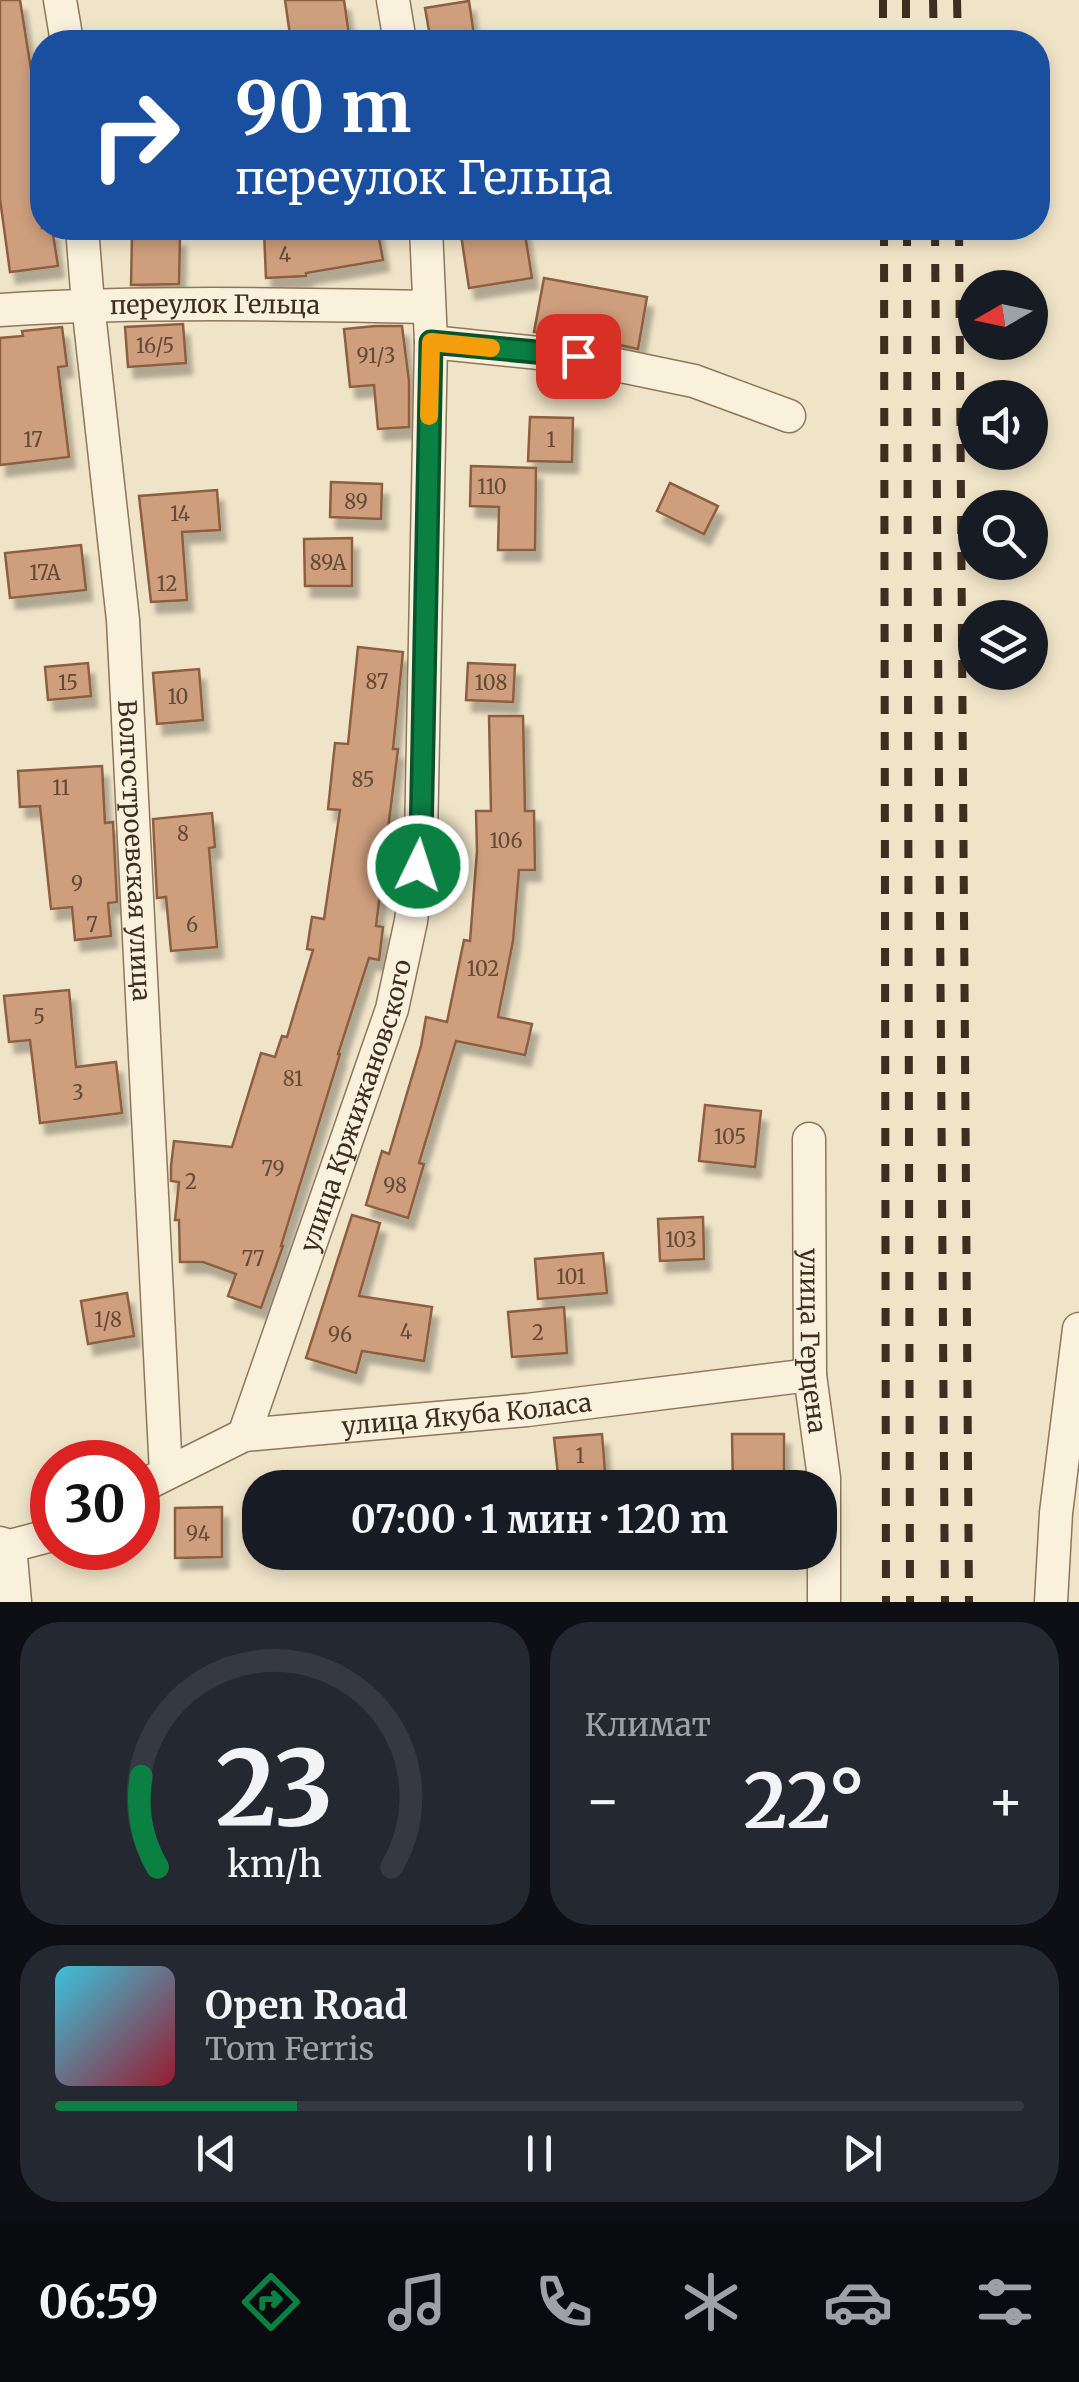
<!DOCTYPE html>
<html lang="ru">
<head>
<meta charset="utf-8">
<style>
	body { margin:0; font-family:Merriweather,serif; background:#242831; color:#f1f3f6; height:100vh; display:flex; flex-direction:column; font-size:38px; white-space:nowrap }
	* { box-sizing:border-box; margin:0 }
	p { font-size:32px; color:#9ea1a6 }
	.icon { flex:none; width:55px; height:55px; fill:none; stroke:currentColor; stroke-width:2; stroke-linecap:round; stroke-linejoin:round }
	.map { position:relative; height:1602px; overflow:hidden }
	.sheet { display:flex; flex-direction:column; gap:20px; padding:20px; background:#0d0f14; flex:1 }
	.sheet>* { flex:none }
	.guide { position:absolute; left:30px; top:30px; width:1020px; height:210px; border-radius:40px; box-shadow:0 5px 15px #0003; background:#1a4fa0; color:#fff; overflow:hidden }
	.needle { width:65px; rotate:261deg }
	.fabs { position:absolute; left:958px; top:270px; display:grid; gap:20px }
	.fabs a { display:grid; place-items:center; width:90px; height:90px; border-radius:50%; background:#171b24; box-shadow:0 5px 15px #0003; font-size:50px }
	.speed { position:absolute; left:30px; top:1440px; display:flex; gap:20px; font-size:50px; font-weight:700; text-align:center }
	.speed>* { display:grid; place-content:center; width:130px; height:130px; border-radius:50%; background:#171b24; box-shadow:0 5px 15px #0003; line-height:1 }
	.speed .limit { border:15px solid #d22; background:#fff; color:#111 }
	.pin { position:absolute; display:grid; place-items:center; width:85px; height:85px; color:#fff; margin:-42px; border-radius:20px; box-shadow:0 5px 15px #0006 }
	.me { position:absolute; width:110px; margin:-55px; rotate:4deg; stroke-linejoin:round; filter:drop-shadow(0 0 8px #0008) }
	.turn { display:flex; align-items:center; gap:35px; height:210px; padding:0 40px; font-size:45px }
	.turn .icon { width:130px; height:130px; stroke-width:2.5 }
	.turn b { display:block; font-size:70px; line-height:85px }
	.big { font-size:75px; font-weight:700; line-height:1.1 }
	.sheet .card { flex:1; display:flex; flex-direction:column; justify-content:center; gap:15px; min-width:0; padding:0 35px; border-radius:40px; background:#242831 }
	.sheet .dial { align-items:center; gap:0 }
	.dial svg { height:260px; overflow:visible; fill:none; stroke:#363941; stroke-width:7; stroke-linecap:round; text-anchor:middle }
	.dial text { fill:#f1f3f6; stroke:none }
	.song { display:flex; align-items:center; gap:30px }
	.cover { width:120px; height:120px; border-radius:15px; background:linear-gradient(135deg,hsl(190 70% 55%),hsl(350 70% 35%)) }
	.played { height:10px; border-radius:5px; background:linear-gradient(90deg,#0b8043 25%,#363941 25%) }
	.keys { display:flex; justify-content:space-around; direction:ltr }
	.heat { display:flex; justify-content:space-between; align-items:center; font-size:55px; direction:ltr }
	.sheet .tiles { flex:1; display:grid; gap:20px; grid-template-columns:1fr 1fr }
	.card:last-child { grid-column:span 2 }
	.trip { position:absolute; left:242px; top:1470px; width:595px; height:100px; border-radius:40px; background:#171b24; box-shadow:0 5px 15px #0003; font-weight:700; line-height:100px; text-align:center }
	.dock { display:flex; height:160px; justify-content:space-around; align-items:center; background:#090b0e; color:#9ea1a6 }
	.dock .icon { width:70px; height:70px }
	.dock .active { color:#0b8043 }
	.dock b { font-size:45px; color:#f1f3f6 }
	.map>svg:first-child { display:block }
	.building { fill:#cf9f7d; stroke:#8d5f41; stroke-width:2.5; filter:url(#shadow) }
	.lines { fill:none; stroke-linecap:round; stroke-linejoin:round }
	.minor-casing { stroke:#8d765c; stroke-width:35 }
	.minor { stroke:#faf1dc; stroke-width:32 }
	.rail { stroke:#3d2e20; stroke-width:8; stroke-dasharray:18 18; stroke-linecap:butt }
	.route-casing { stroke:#07532c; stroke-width:25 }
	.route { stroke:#0b8043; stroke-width:18 }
	.slow { stroke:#f59e0b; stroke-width:18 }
	.labels { text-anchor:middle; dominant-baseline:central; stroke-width:10; stroke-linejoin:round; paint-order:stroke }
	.number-label { font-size:20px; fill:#624a37 }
	.street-label { font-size:25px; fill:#3d2e20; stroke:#f7eed8 }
</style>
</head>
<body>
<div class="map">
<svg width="1079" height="1602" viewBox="0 0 1079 1602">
	<defs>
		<filter id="shadow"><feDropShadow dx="6" dy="11" stdDeviation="2.5" flood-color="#0004"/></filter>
	</defs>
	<rect width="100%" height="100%" fill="#f0e4c8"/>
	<g class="building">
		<path d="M0,0h20l22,139v89h10l6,38 -48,6 -10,-73z"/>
		<path d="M285,0h59l6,42h-59z"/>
		<path d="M469,1l6,41h-44l-6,-34z"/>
		<path d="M335,228h42l6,32 -77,13v3l-40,2 -2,-46z"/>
		<path d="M460,228h64l8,50 -63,10z"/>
		<path d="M132,235l48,1 -1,48 -48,1z"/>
		<path d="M544,278l103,19 -9,52 -56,-12 -48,-5z"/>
		<path d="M183,324l3,39 -58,4 -3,-40z"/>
		<path d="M375,326h27l7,55v46l-31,2 -4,-44 -24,2 -6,-58z"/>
		<path d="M62,327l5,39 -9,1 11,90 -69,8v-127l23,-2 -1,-5z"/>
		<path d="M530,417l43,1 -1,44 -44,-1z"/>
		<path d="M471,466l65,2 -1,82h-37l1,-43 -29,-1z"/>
		<path d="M331,482l51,2 -1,35 -51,-2z"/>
		<path d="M670,483l48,23 -14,28 -47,-23z"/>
		<path d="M217,490l3,40 -38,2 5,68 -36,2 -12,-106z"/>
		<path d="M352,538v48h-47l-1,-47z"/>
		<path d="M81,545l5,45 -76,8 -5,-45z"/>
		<path d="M358,647l45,5 -10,97h5l-22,177 7,1 -4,33 -10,-2 -31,96h2l-59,192h2l-22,62 -33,-12 8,-22 -33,-12h-23l-1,-42h-4l4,-38 -8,-1v-15l3,-25 58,6 29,-94 14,4 7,-21 5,1 26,-87 -6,-1 5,-32 12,2 16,-109 -12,-1 7,-66 13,1z"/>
		<path d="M88,663l3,33 -43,4 -3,-33z"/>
		<path d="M468,663l47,2 -2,37 -47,-2z"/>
		<path d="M199,669l4,51 -46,4 -4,-51z"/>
		<path d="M489,716h34l2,95h9l1,59h-16l-6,71 -15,76 34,7 -7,31 -69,-14 -37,122 5,1 -16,54 -42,-13 16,-54 7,3 32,-108 5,-29 21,5 17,-82 6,1 7,-90 -1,-40h15z"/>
		<path d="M102,766l3,57 8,-1 4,80 -9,1 3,33 -36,4 -3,-33 -21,2 -11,-103 -20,1 -2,-36z"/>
		<path d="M212,813l3,34 -6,1 8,99 -46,4 -5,-54 -9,1 -4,-79z"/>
		<path d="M69,990l7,77 40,-5 6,51 -82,10 -10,-83 -21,2 -5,-46z"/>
		<path d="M705,1105l56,6 -6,56 -56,-6z"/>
		<path d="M352,1215l28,8 -21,73 73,11 -8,54 -62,-10 -6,22 -50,-15z"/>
		<path d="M703,1217l1,42 -44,2 -2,-42z"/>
		<path d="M603,1253l4,40 -69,6 -3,-40z"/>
		<path d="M127,1293l7,43 -46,8 -7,-43z"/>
		<path d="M564,1307l3,46 -55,4 -4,-45z"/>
		<path d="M602,1434l3,38 -47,3 -4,-37z"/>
		<path d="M732,1434h52v52h-51z"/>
		<path d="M222,1507v50l-47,1v-50z"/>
	</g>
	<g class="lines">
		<defs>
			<g id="minor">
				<path d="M60,0l7,42"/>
				<path d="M393,0l7,42"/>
				<path id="s1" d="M82,228l6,76 35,316 43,853"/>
				<path id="s2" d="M0,310c143,-9 285,-6 428,-3"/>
				<path d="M431,342l147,15 116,24 95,35"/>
				<path id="s3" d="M809,1139l1,236 14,103v124"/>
				<path id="s4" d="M244,1435l148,-426 19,-88 10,-82 10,-497 -5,-114"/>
				<path id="s5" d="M138,1488l106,-53 283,-25 283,-35"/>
				<path d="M0,1543l10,3 42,-11"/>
				<path d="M10,1546l5,56"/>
				<path d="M1051,1602l5,-89 23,-184"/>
			</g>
		</defs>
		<use href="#minor" class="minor-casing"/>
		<use href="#minor" class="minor"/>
		<g class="rail">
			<path d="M883,0v42"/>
			<path d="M906,0v42"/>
			<path d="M933,0l1,42"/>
			<path d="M957,0l1,42"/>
			<path d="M884,228l2,1374"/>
			<path d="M907,228l3,1374"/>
			<path d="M935,228l10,1374"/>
			<path d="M959,228l10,1374"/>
		</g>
	</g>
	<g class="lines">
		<defs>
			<path id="route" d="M418,866l3,-27 10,-497 147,14"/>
		</defs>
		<use href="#route" class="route-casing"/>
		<use href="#route" class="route"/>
		<path class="slow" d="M429,416l2,-74 60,6"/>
	</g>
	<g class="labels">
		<g class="number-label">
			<text x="285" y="254">4</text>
			<text x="155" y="345">16/5</text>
			<text x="376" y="355">91/3</text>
			<text x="33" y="439">17</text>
			<text x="551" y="439">1</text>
			<text x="492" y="486">110</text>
			<text x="356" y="501">89</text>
			<text x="180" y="513">14</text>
			<text x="328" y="562">89А</text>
			<text x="45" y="572">17А</text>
			<text x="167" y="583">12</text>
			<text x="377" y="681">87</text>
			<text x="68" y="682">15</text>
			<text x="491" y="682">108</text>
			<text x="178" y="696">10</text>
			<text x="363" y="779">85</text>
			<text x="61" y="787">11</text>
			<text x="183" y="833">8</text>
			<text x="506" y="840">106</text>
			<text x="77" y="883">9</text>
			<text x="92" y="924">7</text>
			<text x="192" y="924">6</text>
			<text x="483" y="968">102</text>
			<text x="39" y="1016">5</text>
			<text x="293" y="1078">81</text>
			<text x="78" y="1092">3</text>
			<text x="730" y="1136">105</text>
			<text x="273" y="1168">79</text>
			<text x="191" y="1181">2</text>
			<text x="395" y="1185">98</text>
			<text x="681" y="1239">103</text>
			<text x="253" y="1258">77</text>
			<text x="571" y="1276">101</text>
			<text x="108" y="1319">1/8</text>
			<text x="406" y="1331">4</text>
			<text x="538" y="1332">2</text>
			<text x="340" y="1334">96</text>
			<text x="580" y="1455">1</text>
			<text x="198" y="1533">94</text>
		</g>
		<g class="street-label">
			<text stroke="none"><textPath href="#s2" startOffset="215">переулок Гельца</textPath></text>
			<text stroke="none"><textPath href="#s1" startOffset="625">Волгостроевская улица</textPath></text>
			<text stroke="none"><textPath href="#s4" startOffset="348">улица Кржижановского</textPath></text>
			<text stroke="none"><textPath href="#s3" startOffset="202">улица Герцена</textPath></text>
			<text stroke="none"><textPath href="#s5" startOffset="342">улица Якуба Коласа</textPath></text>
		</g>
	</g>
</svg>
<div class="fabs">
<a><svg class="needle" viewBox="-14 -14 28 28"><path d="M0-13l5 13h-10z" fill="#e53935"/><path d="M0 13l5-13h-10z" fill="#9ea1a6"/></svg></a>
<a><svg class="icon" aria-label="sound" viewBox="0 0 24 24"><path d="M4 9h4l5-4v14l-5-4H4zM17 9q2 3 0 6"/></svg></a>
<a><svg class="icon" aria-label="search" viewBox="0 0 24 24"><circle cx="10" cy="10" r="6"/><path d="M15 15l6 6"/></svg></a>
<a><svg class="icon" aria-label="layers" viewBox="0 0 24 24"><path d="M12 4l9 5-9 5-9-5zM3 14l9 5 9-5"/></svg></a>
</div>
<div class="speed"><div class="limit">30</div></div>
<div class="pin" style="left:578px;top:356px;background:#d93025"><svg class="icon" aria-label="arrive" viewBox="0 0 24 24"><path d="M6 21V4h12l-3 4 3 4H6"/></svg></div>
<svg class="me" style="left:418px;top:866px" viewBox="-20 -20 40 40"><circle r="17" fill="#0b8043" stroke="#fff" stroke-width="3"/><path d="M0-11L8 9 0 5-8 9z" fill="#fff"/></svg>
<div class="trip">07:00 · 1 мин · 120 m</div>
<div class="guide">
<div class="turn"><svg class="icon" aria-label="right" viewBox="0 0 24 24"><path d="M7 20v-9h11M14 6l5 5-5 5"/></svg><div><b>90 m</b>переулок Гельца</div></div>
</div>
</div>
<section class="sheet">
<div class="tiles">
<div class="card dial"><svg viewBox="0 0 100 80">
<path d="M14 69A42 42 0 1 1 86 69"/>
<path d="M14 69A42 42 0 0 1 9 41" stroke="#0b8043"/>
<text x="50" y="56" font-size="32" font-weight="700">23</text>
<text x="50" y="72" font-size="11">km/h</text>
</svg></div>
<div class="card"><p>Климат</p>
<div class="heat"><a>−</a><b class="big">22°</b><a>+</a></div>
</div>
<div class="card">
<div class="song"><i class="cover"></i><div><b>Open Road</b><p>Tom Ferris</p></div></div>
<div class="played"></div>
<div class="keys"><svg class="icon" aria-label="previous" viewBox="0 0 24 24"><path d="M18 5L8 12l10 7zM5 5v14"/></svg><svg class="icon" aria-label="pause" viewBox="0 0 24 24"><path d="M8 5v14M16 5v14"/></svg><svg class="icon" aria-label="next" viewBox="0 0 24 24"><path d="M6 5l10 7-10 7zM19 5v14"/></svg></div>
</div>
</div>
</section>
<nav class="dock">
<b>06:59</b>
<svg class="icon active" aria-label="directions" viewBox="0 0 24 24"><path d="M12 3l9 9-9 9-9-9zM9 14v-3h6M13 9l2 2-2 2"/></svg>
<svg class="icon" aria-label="music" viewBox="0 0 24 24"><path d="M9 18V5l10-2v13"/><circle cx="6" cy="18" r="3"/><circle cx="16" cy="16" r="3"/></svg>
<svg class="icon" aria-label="phone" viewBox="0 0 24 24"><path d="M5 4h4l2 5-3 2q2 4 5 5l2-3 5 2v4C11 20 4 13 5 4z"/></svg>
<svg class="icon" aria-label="climate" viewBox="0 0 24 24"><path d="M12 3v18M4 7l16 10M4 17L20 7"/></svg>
<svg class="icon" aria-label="car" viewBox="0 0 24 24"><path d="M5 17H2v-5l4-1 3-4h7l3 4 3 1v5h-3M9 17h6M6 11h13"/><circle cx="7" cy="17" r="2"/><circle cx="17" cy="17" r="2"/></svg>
<svg class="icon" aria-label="filters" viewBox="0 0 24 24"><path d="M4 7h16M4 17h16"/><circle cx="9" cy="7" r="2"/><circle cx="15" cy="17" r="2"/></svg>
</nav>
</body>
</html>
